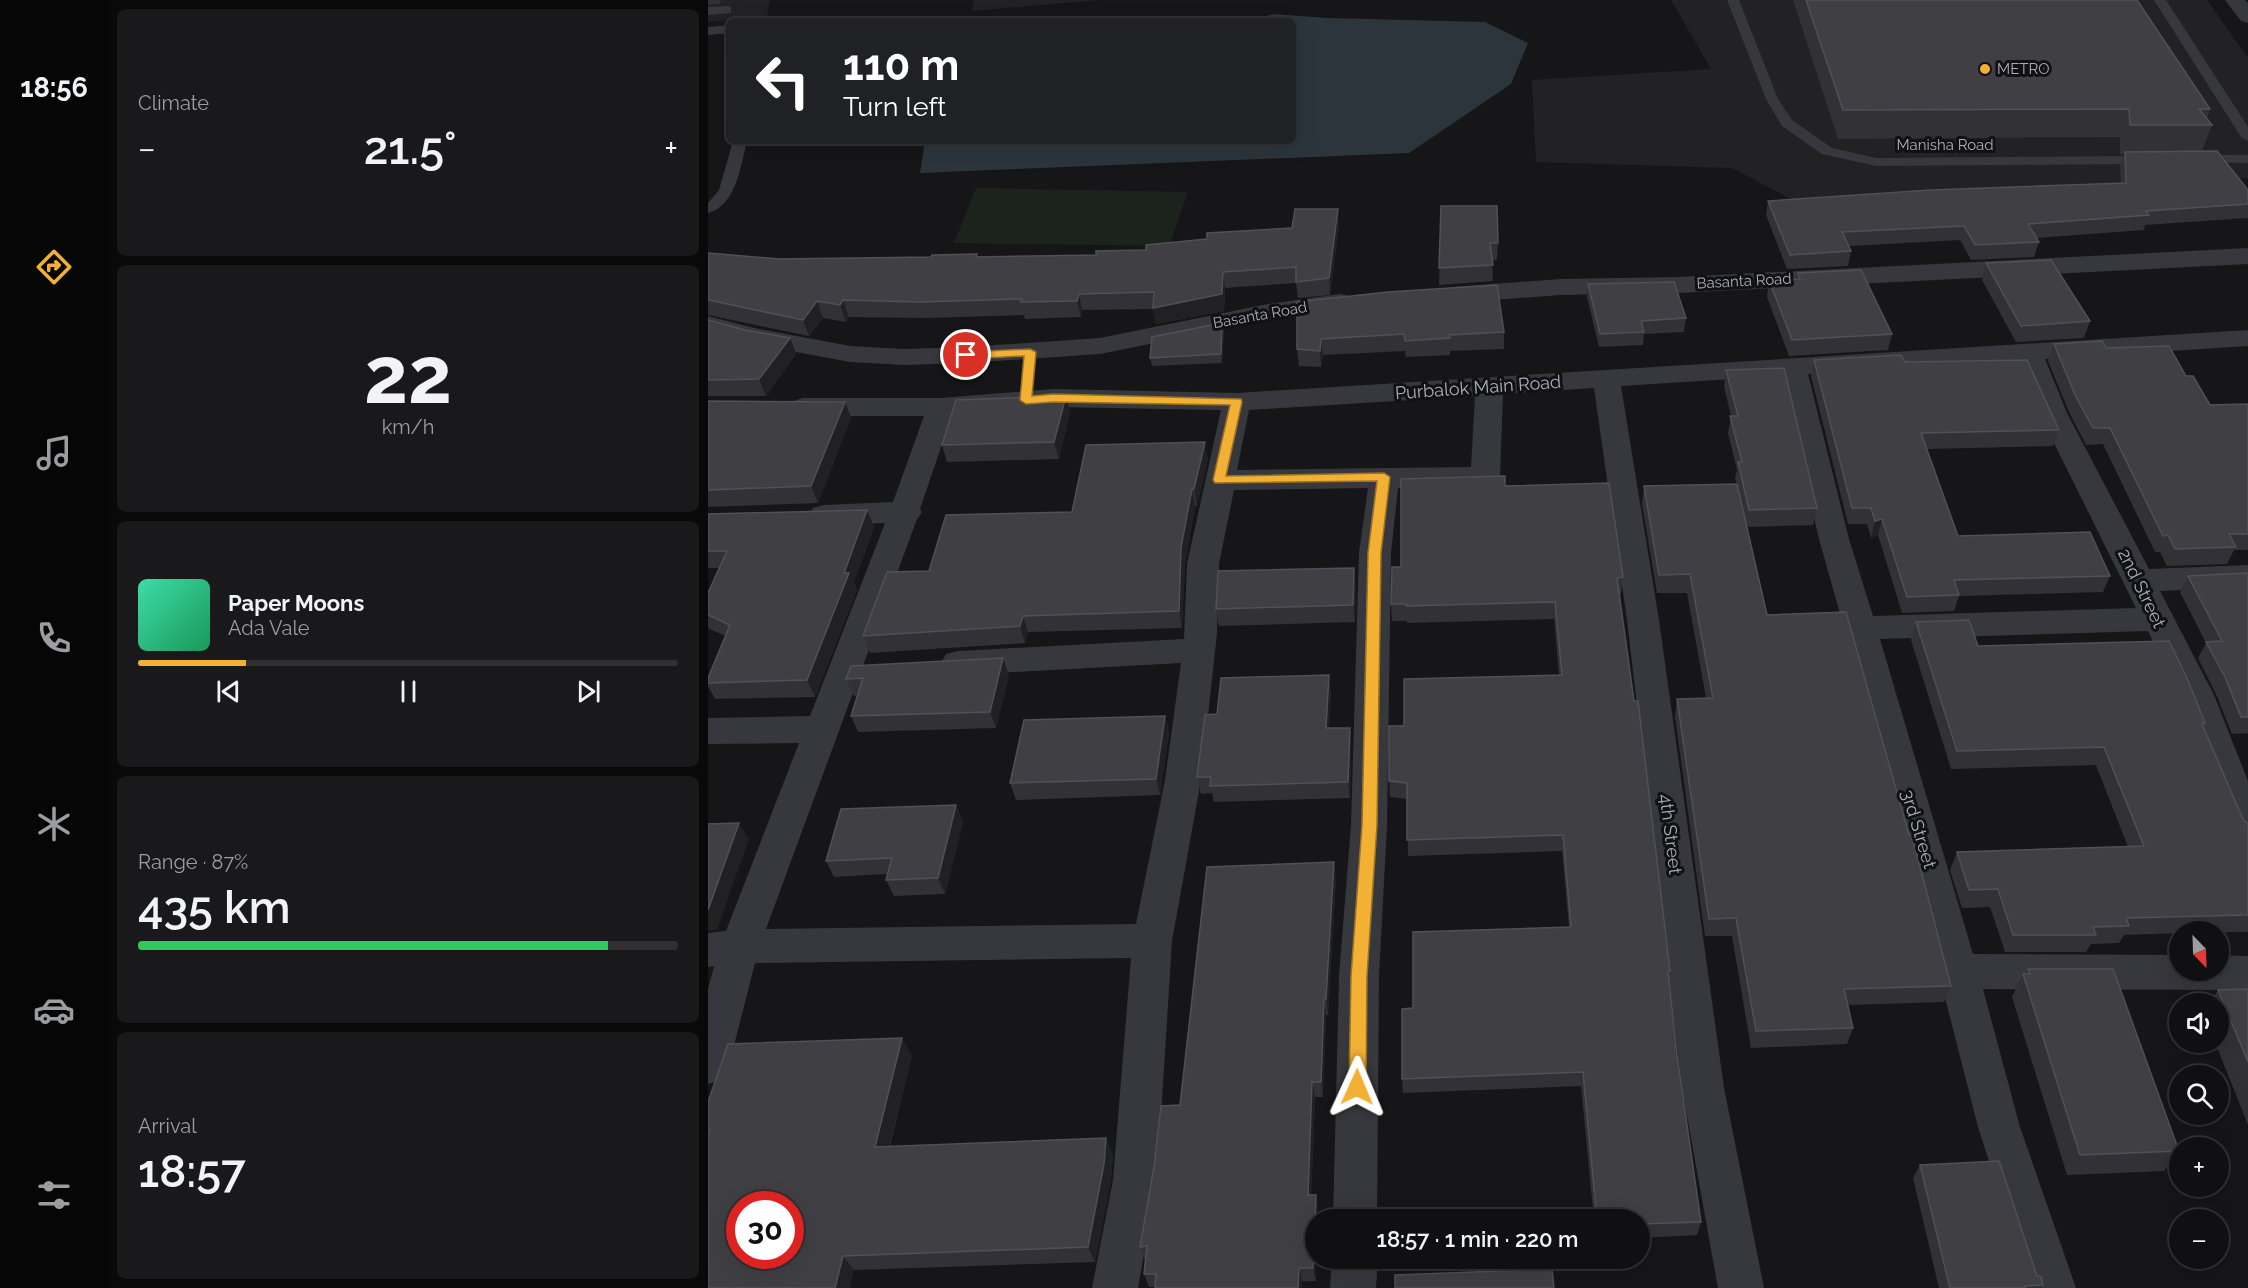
<!DOCTYPE html>
<html lang="en">
<head>
<meta charset="utf-8">
<style>
	body { margin:0; font-family:Raleway,sans-serif; background:#19191b; color:#f1f3f6; height:100vh; display:flex; flex-direction:column; font-size:22px; white-space:nowrap }
	* { box-sizing:border-box; margin:0 }
	p { font-size:20px; color:#9c9d9f }
	.icon { flex:none; width:33px; height:33px; fill:none; stroke:currentColor; stroke-width:2; stroke-linecap:round; stroke-linejoin:round }
	.map { position:relative; flex:1; overflow:hidden }
	.details { display:flex; flex-direction:column; gap:9px; padding:9px; background:#09090a; width:600px }
	.details>* { flex:none }
	.banner { position:absolute; left:18px; top:18px; width:570px; height:126px; border-radius:9px; box-shadow:0 6px 24px #0002,0 0 0 2px #303032; background:#202124; color:#fff; overflow:hidden }
	.needle { width:39px; rotate:157deg }
	.tools { position:absolute; left:1461px; top:921px; display:grid; gap:12px }
	.tools a { display:grid; place-items:center; width:60px; height:60px; border-radius:50%; background:#101012; box-shadow:0 6px 24px #0002,0 0 0 2px #303032; font-size:30px }
	.speed { position:absolute; left:18px; top:1191px; display:flex; gap:12px; font-size:30px; font-weight:700; text-align:center }
	.speed>* { display:grid; place-content:center; width:78px; height:78px; border-radius:50%; background:#101012; box-shadow:0 6px 24px #0002,0 0 0 2px #303032; line-height:1 }
	.speed .limit { border:9px solid #d22; background:#fff; color:#111 }
	.pin { position:absolute; display:grid; place-items:center; width:51px; height:51px; color:#fff; margin:-26px; border:3px solid #fff; border-radius:50%; box-shadow:0 2px 6px #0007 }
	.me { position:absolute; width:66px; margin:-33px; rotate:1deg; stroke-linejoin:round; filter:drop-shadow(0 0 4px #0008) }
	.turn { display:flex; align-items:center; gap:21px; height:126px; padding:0 18px; font-size:27px }
	.turn .icon { width:78px; height:78px; stroke-width:2.5 }
	.turn b { display:block; font-size:42px; line-height:51px }
	.big { font-size:45px; font-weight:600; line-height:1.1 }
	.details .card { flex:1; display:flex; flex-direction:column; justify-content:center; gap:9px; min-width:0; padding:0 21px; border-radius:9px; background:#19191b }
	.details .dial { align-items:center; gap:0 }
	.dial b { font-size:78px; line-height:1 }
	.song { display:flex; align-items:center; gap:18px }
	.cover { width:72px; height:72px; border-radius:9px; background:linear-gradient(135deg,hsl(160 70% 55%),hsl(150 70% 35%)) }
	.played { height:6px; border-radius:3px; background:linear-gradient(90deg,#f2b134 20%,#303032 20%) }
	.keys { display:flex; justify-content:space-around; direction:ltr }
	.heat { display:flex; justify-content:space-between; align-items:center; font-size:33px; direction:ltr }
	.charge { height:9px; border-radius:4px; background:linear-gradient(90deg,#34c759 87%,#303032 0) }
	.trip { position:absolute; left:597px; top:1209px; width:345px; height:60px; border-radius:30px; background:#101012; box-shadow:0 6px 24px #0002,0 0 0 2px #303032; font-weight:600; line-height:60px; text-align:center }
	main { display:flex; flex:1; min-height:0 }
	.dock { display:flex; flex-direction:column; width:108px; justify-content:space-around; align-items:center; background:#060607; color:#9c9d9f }
	.dock .icon { width:42px; height:42px }
	.dock .current { color:#f2b134 }
	.dock b { font-size:27px; color:#f1f3f6 }
	.map>svg:first-child { display:block }
	.built { fill:#222225 }
	.green { fill:#1c231d }
	.water { fill:#2c353c }
	.lines { fill:none; stroke-linecap:round; stroke-linejoin:round }
	.service { fill:#37383d; fill-rule:evenodd }
	.minor { fill:#37383d; fill-rule:evenodd }
	.wall { fill:#323236 }
	.shaded-wall { fill:#212124 }
	.building { fill:#3f3f44; stroke:#4f5156; stroke-width:1.5; fill-rule:evenodd }
	.route { fill:#f2b134; stroke:#9d7322; stroke-width:1.5 }
	.poi-dot { fill:#f2b134; stroke:#111113; stroke-width:2 }
	.labels { text-anchor:middle; dominant-baseline:central; stroke-width:6; stroke-linejoin:round; paint-order:stroke }
	.far-poi-label { font-size:15px; fill:#a8adb8; stroke:#111113; text-anchor:start }
	.far-street-label { font-size:15px; fill:#a8adb8; stroke:#111113 }
	.street-label { font-size:18px; fill:#a8adb8; stroke:#111113 }
</style>
</head>
<body>
<main>
<nav class="dock">
<b>18:56</b>
<svg class="icon current" aria-label="directions" viewBox="0 0 24 24"><path d="M12 3l9 9-9 9-9-9zM9 14v-3h6M13 9l2 2-2 2"/></svg>
<svg class="icon" aria-label="music" viewBox="0 0 24 24"><path d="M9 18V5l10-2v13"/><circle cx="6" cy="18" r="3"/><circle cx="16" cy="16" r="3"/></svg>
<svg class="icon" aria-label="phone" viewBox="0 0 24 24"><path d="M5 4h4l2 5-3 2q2 4 5 5l2-3 5 2v4C11 20 4 13 5 4z"/></svg>
<svg class="icon" aria-label="climate" viewBox="0 0 24 24"><path d="M12 3v18M4 7l16 10M4 17L20 7"/></svg>
<svg class="icon" aria-label="car" viewBox="0 0 24 24"><path d="M5 17H2v-5l4-1 3-4h7l3 4 3 1v5h-3M9 17h6M6 11h13"/><circle cx="7" cy="17" r="2"/><circle cx="17" cy="17" r="2"/></svg>
<svg class="icon" aria-label="filters" viewBox="0 0 24 24"><path d="M4 7h16M4 17h16"/><circle cx="9" cy="7" r="2"/><circle cx="15" cy="17" r="2"/></svg>
</nav>
<section class="details">
<div class="card"><p>Climate</p>
<div class="heat"><a>−</a><b class="big">21.5°</b><a>+</a></div>
</div>
<div class="card dial"><b>22</b><p>km/h</p></div>
<div class="card">
<div class="song"><i class="cover"></i><div><b>Paper Moons</b><p>Ada Vale</p></div></div>
<div class="played"></div>
<div class="keys"><svg class="icon" aria-label="previous" viewBox="0 0 24 24"><path d="M18 5L8 12l10 7zM5 5v14"/></svg><svg class="icon" aria-label="pause" viewBox="0 0 24 24"><path d="M8 5v14M16 5v14"/></svg><svg class="icon" aria-label="next" viewBox="0 0 24 24"><path d="M6 5l10 7-10 7zM19 5v14"/></svg></div>
</div>
<div class="card"><p>Range · 87%</p><b class="big">435 km</b><div class="charge"></div></div>
<div class="card"><p>Arrival</p><b class="big">18:57</b></div>
</section>
<div class="map">
<svg width="1540" height="1288" viewBox="0 0 1540 1288">
	<rect width="100%" height="100%" fill="#161618"/>
	<g class="built">
		<path d="M0,0h62l-3,17 -59,5z"/>
		<path d="M266,0h125l-127,11z"/>
		<path d="M963,0h536l41,58v120l-440,30 -76,-40 -196,-6 -4,-82 179,-11z"/>
	</g>
	<path class="green" d="M268,188l212,4 -19,54 -215,-3z"/>
	<path class="water" d="M565,14l54,4 158,4 43,21 -17,41 -102,69 -489,20 5,-32h368v-120h-41z"/>
	<g class="lines">
		<g class="service">
			<path d="M1019,0h12l39,99 14,21 40,28 44,10 273,-2 7,4 -7,4 -273,2 -54,-12 -40,-28 -16,-27z"/>
			<path d="M1446,0h12l82,127v14l-7,-4z"/>
			<path d="M19,6l4,1v6l-23,2v-8z"/>
			<path d="M21,25v8l-21,2v-8z"/>
			<path d="M25,141h14c-6,24 -11,65 -39,72v-10l11,-13z"/>
			<path d="M1489,155h51v8l-56,-1 -2,-3 2,-3z"/>
		</g>
		<g class="minor">
			<path d="M1517,0h20l3,3v20l-7,-2z"/>
			<path d="M1540,248v16l-570,29 -117,2 -109,8 -9,-2 -4,-6 4,-6 9,-2 109,-8 117,-2z"/>
			<path d="M632,294l9,2 4,6 -4,6 -81,12 -168,34 -134,9 -61,2 -55,-3 -98,-18 -44,-12v-16l46,12 96,18 55,3 61,-2 134,-9 168,-34z"/>
			<path d="M1540,330v16l-203,13 22,54 82,156 99,-4v22l-88,4 54,104 34,86v61l-13,-4 -5,-11 -50,-132 -32,-64 -268,8 93,315 207,1v15h38v-15l30,1v34l-265,-1 37,138 56,161h-46l-52,-161 -63,-247 -96,-341 -38,-163 -160,10 38,234 65,468 40,200h-46l-36,-200 -55,-468 -33,-232 -91,6 -3,83 -5,7 -10,3 -87,1 -7,65 -4,272 -8,151 -2,244h-44l6,-244 12,-151 8,-272 9,-65 -134,2 -15,74 -2,69 -16,147 -29,161 -15,239 -19,108h-46l21,-108 18,-222 -376,5 -26,102 -6,14 -15,5v-95l6,-23 -6,1v-34l18,-2 73,-188 -91,1v-26l102,-2 75,-193 -61,2 -11,-3 -4,-7 4,-7 11,-3 69,-3 31,-86h-121l-10,-3 -4,-6 4,-6 10,-3h138l113,-9 183,4zM1310,361l21,52 97,195 -263,8 -24,-77 -41,-165zM767,396l-4,71 -234,3 12,-60zM346,407l167,3 -34,154 -3,75 -226,12 -12,3 -5,9 5,9 12,3 223,-12 -16,117 -29,144 -370,5 151,-410 5,-7 -2,-3 32,-94z"/>
			<path d="M624,1258h46l-2,30h-46z"/>
		</g>
	</g>
	<g class="wall">
		<path d="M0,0h13l-1,4 -12,1z"/>
		<path d="M1085,0h344l73,109 -3,9 5,7 -10,26 46,39v28l-103,7 -1,5 -108,8 3,4 -5,15 -63,3 -11,-20 -111,6 2,5 -3,15 -61,3 -21,-54 2,-14 353,-17 -1,-18 5,-12h-5v-17l-282,2z"/>
		<path d="M733,206l57,37 -1,17h-5l1,21 -54,4z"/>
		<path d="M631,225l-9,70 -32,3 -2,-15 -71,5 -1,23 -68,13 -3,-15 -71,1 -1,7 -56,2 -1,-4 -99,3 -76,-1 -3,5 -23,-4 -14,18 -101,-21v-62l71,6 198,-2 119,-2 50,-5 61,-11z"/>
		<path d="M1278,263l104,58 -6,17 -68,4 -34,-62z"/>
		<path d="M1090,273l94,61 -4,16 -99,6 -22,-59 2,-17 28,-1z"/>
		<path d="M880,284l98,34 -2,14 -40,2 -1,11 -44,2 -12,-50z"/>
		<path d="M680,292l116,40v17l-54,2v4l-44,2 -1,-6 -82,4 -2,12 -22,-1 -2,-17z"/>
		<path d="M0,320l37,10 45,8 6,16 -30,42h-58z"/>
		<path d="M514,323l2,8 -2,32 -70,3 -2,-8z"/>
		<path d="M1346,344l52,4 80,28 24,29 38,-1v146h-14l-7,14 -60,2 -7,-14h-5l-52,-108 -17,1 -17,-33 -21,-51z"/>
		<path d="M1106,360l91,2 154,68 -6,16 -127,3 32,87 152,40 -7,16 -144,4 -5,15 -52,2 -24,-78 -7,3 -4,-14h-19l-37,-148z"/>
		<path d="M1018,370l91,138 -4,17 -66,2 20,88 184,371 -7,16 -96,3 5,23 -6,16 -96,4 -19,-112h-27l-30,-219 2,-18 29,-1 -19,-105h-30l-15,-89 2,-18 93,-2 -2,-6 2,-8 -9,-37 3,-17 -7,-30z"/>
		<path d="M0,401l137,1 6,16 -33,85 -110,4z"/>
		<path d="M362,412l-11,47 -112,3 -5,-17z"/>
		<path d="M500,459l-11,47h-2l-10,58 -3,64 -154,4 -3,11 -155,10 -7,-17 66,-65 143,-59z"/>
		<path d="M797,486l118,91 -2,17h-2l51,377 -1,8 8,76 24,167 -4,13 -57,3v-18h-46l-13,-134 -178,7 -1,-14 11,-71 156,-81 -7,-76 -154,5 -1,-57 -17,-2 -1,-16 15,-55 155,-51 -5,-56 -147,4v-2h-15l-1,-17 10,-37z"/>
		<path d="M159,510l7,17 -20,56 3,7 -42,107 -100,2 -7,-13v-8l18,-42 -17,-7 -1,-2v-34l11,-25h-11v-54z"/>
		<path d="M1540,573v160l-16,1 -16,-40 -18,-36 8,-15 -26,-51 8,-16z"/>
		<path d="M648,585l-1,37 -136,4 -3,-17z"/>
		<path d="M1208,622l62,24 227,77 -2,4 41,94 4,2v109h-68v1l-56,2 -5,8 -28,1 -5,8h-81l-15,-45 -28,1 -12,-38 7,-18 171,-5 -32,-82 -145,4 -40,-129z"/>
		<path d="M301,675l-13,53 -138,4 -7,-16 6,-21 -3,1 -8,-17z"/>
		<path d="M623,692l-2,36 22,16 -1,54 -136,4 -2,-9 -11,1 -4,-17 20,-63z"/>
		<path d="M457,716l4,17 -9,62 -144,5 -6,-17z"/>
		<path d="M248,805l7,17 -18,72 -51,2 -8,-16 1,-6 -53,3 -8,-16z"/>
		<path d="M628,878l-8,137h-2l-3,82h-8l-4,98 7,14v11h-2v61l-167,6 -5,-13 1,-14 -5,-13 40,-142z"/>
		<path d="M1320,969l151,182 -15,20 -97,4 -55,-178 11,-23h3z"/>
		<path d="M1540,989v136l-33,-83h3v-38h-9l9,-14z"/>
		<path d="M204,1055l-22,91 223,8 -2,26 -16,82 -241,8 -146,18v-186z"/>
		<path d="M1212,1165l117,111 6,9 -2,3h-102l-26,-110z"/>
	</g>
	<g class="shaded-wall">
		<path d="M630,209l1,16 -9,70 -1,-17z"/>
		<path d="M515,272l2,16 -1,23 -68,13 -3,-16z"/>
		<path d="M371,294l3,16 -1,7 -4,-16z"/>
		<path d="M135,300l6,17 -3,5 -6,-17z"/>
		<path d="M109,301l6,17 -14,18 -6,-16z"/>
		<path d="M514,323l2,8 -2,32 -1,-9z"/>
		<path d="M82,338l6,16 -30,42 -7,-17z"/>
		<path d="M613,339l2,16 -2,12 -1,-16z"/>
		<path d="M358,396l4,16 -11,47 -5,-17z"/>
		<path d="M137,402l6,16 -33,85 -7,-17z"/>
		<path d="M497,442l3,17 -11,47 -3,-17z"/>
		<path d="M484,489l3,17 -10,58 -3,64 -3,-17 2,-64z"/>
		<path d="M159,510l7,17 -20,56 3,7 -42,107 -8,-17z"/>
		<path d="M1174,519l-4,16 -7,3 4,-17z"/>
		<path d="M646,568l2,17 -1,37 -2,-17z"/>
		<path d="M315,616l5,16 -3,11 -5,-17z"/>
		<path d="M295,658l6,17 -13,53 -6,-16z"/>
		<path d="M621,675l2,17 -3,53 -2,-17z"/>
		<path d="M457,716l4,17 -9,62 -4,-16z"/>
		<path d="M642,728l1,16 -1,54 -2,-16z"/>
		<path d="M248,805l7,17 -18,72 -7,-16z"/>
		<path d="M31,823l10,16 -32,91 -9,1v-21z"/>
		<path d="M626,862l2,16 -8,137 -2,-16z"/>
		<path d="M616,999l2,16 -3,82 -2,-15z"/>
		<path d="M194,1038l10,17 -27,108 -10,-16z"/>
		<path d="M604,1082l3,15 -4,112 -3,-14z"/>
		<path d="M398,1138l7,16 -2,26 -16,82 -7,-15z"/>
		<path d="M608,1195l2,14v11h-2v61l-3,-13z"/>
		<path d="M135,1256l11,14 -4,18h-15z"/>
		<path d="M591,1268l3,13v7h-4z"/>
	</g>
	<g class="building">
		<path d="M1098,0h331l73,109h-11l13,16h-82l-1,-16 -286,1z"/>
		<path d="M1509,151l31,39v14l-102,7 3,4 -121,9 11,18 -64,3 -11,-19 -122,6 9,19 -61,4 -22,-54 163,-11 195,-7 -1,-31z"/>
		<path d="M733,206h56l1,37h-8l3,22 -54,3z"/>
		<path d="M587,209h43l-9,69 -33,4v-15l-73,5 -1,22 -69,14 1,-16 -75,2 -2,7 -56,1 1,-3 -102,3 -77,-2 -3,5 -23,-4 -14,19 -95,-20v-47l71,6 152,-2 1,-2 45,-1 -1,3 120,-2v-4l50,-1v-5l61,-6v-6l85,-5z"/>
		<path d="M1343,260l39,61 -69,5 -35,-63z"/>
		<path d="M1153,270l31,64 -100,6 -23,-60 31,-1 -2,-6z"/>
		<path d="M966,282l12,36 -45,3 3,11 -44,2 -12,-50z"/>
		<path d="M789,285l7,47 -55,3 1,3 -45,3 -1,-7 -83,5 -1,12 -23,-2v-47l91,-10z"/>
		<path d="M0,320l37,10 45,8 -31,41 -51,1z"/>
		<path d="M514,323l-1,31 -71,4 2,-21z"/>
		<path d="M1394,341l4,7 63,-2 17,30h7l17,29 38,-1v130h-19l7,13 -61,2 -7,-14 -5,1 -53,-108h-17l-18,-33 -21,-51z"/>
		<path d="M1193,355l4,7 122,-2 32,70 -138,3 37,103 132,-4 20,44 -156,4 5,15 -52,2 -25,-78 -7,2 -4,-13h-19l-38,-148z"/>
		<path d="M1076,368l33,140 -68,2 -11,-48h4l-12,-46h8l-12,-46z"/>
		<path d="M358,396l-12,46 -112,3 14,-45z"/>
		<path d="M0,401l137,1 -34,84 -103,4z"/>
		<path d="M497,442l-11,47h-2l-11,58 -2,64 -156,5 -3,10 -157,10 24,-64 42,-1 17,-56 126,-3 14,-67z"/>
		<path d="M797,476v10l104,-3 14,94 -6,1 17,123h4l32,270h-2l9,84 24,167 -61,2v-4h-43l-14,-148 -181,7v-70l11,-1v-76l158,-5 -8,-92 -156,5v-57l-18,-2v-55h15v-47l158,-4 -7,-73 -149,4v-2h-15l1,-37h9v-88z"/>
		<path d="M1029,484l30,131 79,-3 63,223h2l8,28 32,123 -107,3 9,39 -97,3 -20,-113 -27,1 -32,-220 36,-1 -23,-124 -31,1 -15,-89z"/>
		<path d="M159,510l-23,63h5l-42,107 -99,3v-5l22,-53 -22,-10v-22l19,-42h-19v-37z"/>
		<path d="M646,568l-1,37 -137,4 2,-38z"/>
		<path d="M1540,573v144h-7l-16,-40 -19,-35 16,-1 -34,-65z"/>
		<path d="M1261,620l9,26 191,-5 18,37 18,45 -3,1 37,86 5,11 4,2v4h-1l1,2v86l-122,3 3,8 -36,1 3,8h-83l-15,-46 -29,1 -12,-38 187,-6 -40,-99 -147,4 -41,-129z"/>
		<path d="M295,658l-13,54 -139,4 12,-38 -17,1 5,-13z"/>
		<path d="M621,675l-3,53h24l-2,54 -138,4 1,-9h-14l8,-62 12,-1 4,-36z"/>
		<path d="M457,716l-9,63 -146,4 14,-63z"/>
		<path d="M248,805l-18,73 -52,2 6,-22 -66,3 15,-52z"/>
		<path d="M31,823l-31,87v-86z"/>
		<path d="M626,862l-8,137h-2l-3,83h-9l-4,113h8l-3,73h-14l-1,20h-143l1,-14h-12l3,-28 -7,1 14,-80 7,-61 19,-1 27,-238z"/>
		<path d="M1320,969h85l66,182 -99,4 -57,-181h7z"/>
		<path d="M1540,989v73l-30,-72z"/>
		<path d="M194,1038l-27,109 231,-9 -2,26 -16,83 -245,9 -8,32h-127v-151l2,-7h-2v-28l20,-58zM32,1204h50v52h-50z"/>
		<path d="M1291,1161l38,115 4,1 2,8 -18,1v2h-75l-30,-123z"/>
		<path d="M844,1269l2,19h-159v-13z"/>
	</g>
	<path class="route" d="M322,349l6,3 -4,44 22,-2 187,5 1,3 -16,74 158,-3 6,4 -9,76 -4,272 -10,151 -1,111 -3,6 -6,2 -6,-2 -2,-6 2,-111 11,-151 6,-272 9,-72 -162,2 -2,-3 17,-75 -176,-3 -28,2 -6,-4 4,-44 -58,3 -6,-4 6,-3z"/>
	<circle class="poi-dot" cx="1277" cy="69" r="6"/>
	<g class="labels">
		<g class="far-poi-label">
			<text x="1289" y="69">METRO</text>
		</g>
		<g class="far-street-label">
			<text x="1237" y="145">Manisha Road</text>
			<text transform="translate(1036 281) rotate(-3)">Basanta Road</text>
			<text transform="translate(552 315) rotate(-10)">Basanta Road</text>
		</g>
		<g class="street-label">
			<text transform="translate(770 387) rotate(-4)">Purbalok Main Road</text>
			<text transform="translate(1434 588) rotate(64)">2nd Street</text>
			<text transform="translate(1211 829) rotate(73)">3rd Street</text>
			<text transform="translate(963 834) rotate(83)">4th Street</text>
		</g>
	</g>
</svg>
<div class="tools">
<a><svg class="needle" viewBox="-14 -14 28 28"><path d="M0-13l5 13h-10z" fill="#e53935"/><path d="M0 13l5-13h-10z" fill="#9c9d9f"/></svg></a>
<a><svg class="icon" aria-label="sound" viewBox="0 0 24 24"><path d="M4 9h4l5-4v14l-5-4H4zM17 9q2 3 0 6"/></svg></a>
<a><svg class="icon" aria-label="search" viewBox="0 0 24 24"><circle cx="10" cy="10" r="6"/><path d="M15 15l6 6"/></svg></a>
<a>+</a>
<a>−</a>
</div>
<div class="speed"><div class="limit">30</div></div>
<div class="pin" style="left:258px;top:355px;background:#d93025"><svg class="icon" aria-label="arrive" viewBox="0 0 24 24"><path d="M6 21V4h12l-3 4 3 4H6"/></svg></div>
<svg class="me" style="left:649px;top:1087px" viewBox="-20 -20 40 40"><path d="M0-17L14 15 0 8-14 15z" fill="#f2b134" stroke="#fff" stroke-width="4"/></svg>
<div class="trip">18:57 · 1 min · 220 m</div>
<div class="banner">
<div class="turn"><svg class="icon" aria-label="left" viewBox="0 0 24 24"><path d="M17 20v-9H6M10 6l-5 5 5 5"/></svg><div><b>110 m</b>Turn left</div></div>
</div>
</div>
</main>
</body>
</html>
